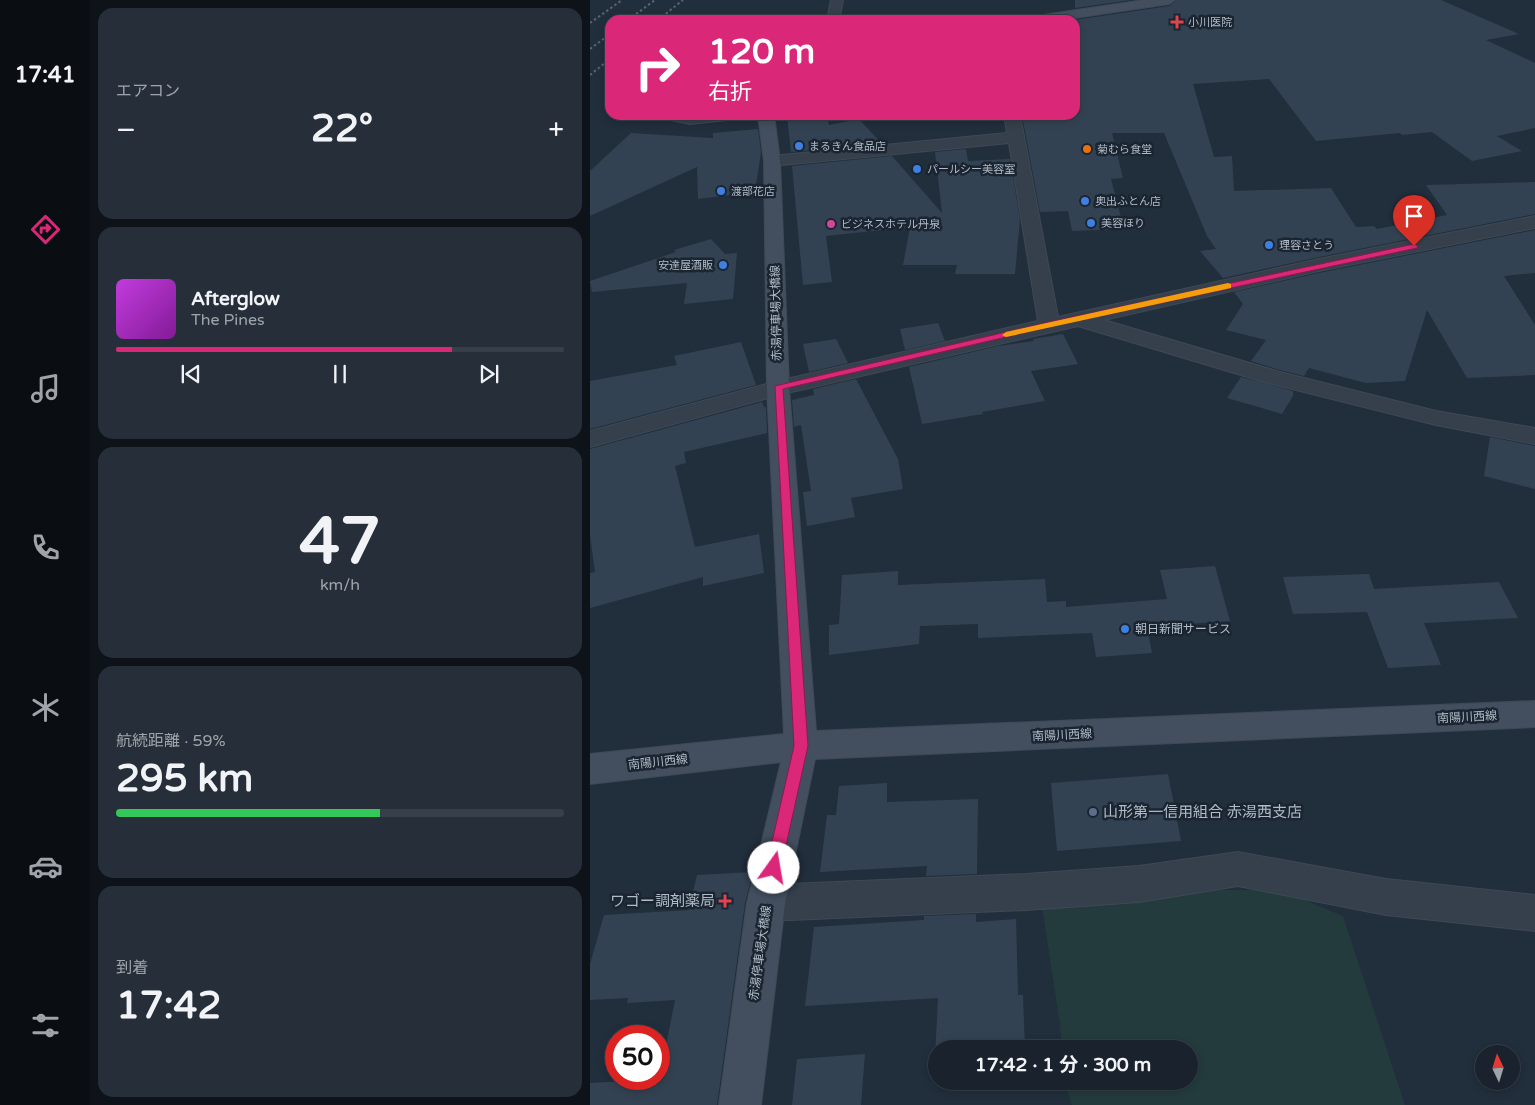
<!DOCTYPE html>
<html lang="ja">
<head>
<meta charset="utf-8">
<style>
	body { margin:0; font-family:"Varela Round","Noto Sans JP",sans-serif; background:#262f39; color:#f1f3f6; height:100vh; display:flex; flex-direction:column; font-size:19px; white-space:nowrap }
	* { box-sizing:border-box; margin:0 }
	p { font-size:16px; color:#9fa4aa }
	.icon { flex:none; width:28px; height:28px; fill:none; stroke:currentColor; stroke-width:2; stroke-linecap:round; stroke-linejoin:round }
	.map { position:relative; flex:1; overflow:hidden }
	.side { display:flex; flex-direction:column; gap:8px; padding:8px; background:#0e1319; width:500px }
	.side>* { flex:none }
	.hud { position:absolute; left:15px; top:15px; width:475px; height:105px; border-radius:15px; box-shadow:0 2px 8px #0003,0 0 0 1px #373f49; background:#db2777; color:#fff; overflow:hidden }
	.needle { width:32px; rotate:356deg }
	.tools { position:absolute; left:885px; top:1045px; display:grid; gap:10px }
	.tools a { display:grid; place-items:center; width:45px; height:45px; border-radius:50%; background:#19222d; box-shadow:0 2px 8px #0003,0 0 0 1px #373f49; font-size:25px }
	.speed { position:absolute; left:15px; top:1025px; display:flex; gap:10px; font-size:25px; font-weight:700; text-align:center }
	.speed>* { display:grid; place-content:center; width:65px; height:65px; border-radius:50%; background:#19222d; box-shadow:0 2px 8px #0003,0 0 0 1px #373f49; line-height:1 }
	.speed .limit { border:8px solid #d22; background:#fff; color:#111 }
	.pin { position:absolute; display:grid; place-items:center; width:42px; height:42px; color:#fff; margin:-51px -21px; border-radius:50% 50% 50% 0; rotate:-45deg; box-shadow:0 0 5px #0007 }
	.pin .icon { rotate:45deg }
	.me { position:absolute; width:55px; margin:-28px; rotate:13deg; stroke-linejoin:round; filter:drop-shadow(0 0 4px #0008) }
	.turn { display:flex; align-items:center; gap:18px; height:105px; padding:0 20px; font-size:22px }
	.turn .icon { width:65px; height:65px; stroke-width:2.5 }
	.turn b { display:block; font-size:35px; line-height:42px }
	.big { font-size:38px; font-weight:700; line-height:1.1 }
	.side .card { flex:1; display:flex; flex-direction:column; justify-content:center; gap:8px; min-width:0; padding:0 18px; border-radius:15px; background:#262f39 }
	.side .dial { align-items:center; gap:0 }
	.dial b { font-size:65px; line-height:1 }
	.song { display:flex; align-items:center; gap:15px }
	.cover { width:60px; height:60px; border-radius:8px; background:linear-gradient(135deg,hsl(290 70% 55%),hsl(290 70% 35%)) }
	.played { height:5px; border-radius:2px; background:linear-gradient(90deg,#db2777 75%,#373f49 75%) }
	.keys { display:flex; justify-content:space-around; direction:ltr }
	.heat { display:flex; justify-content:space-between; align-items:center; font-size:28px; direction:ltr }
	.charge { height:8px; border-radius:4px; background:linear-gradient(90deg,#34c759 59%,#373f49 0) }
	.trip { position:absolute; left:338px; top:1040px; width:270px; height:50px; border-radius:25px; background:#19222d; box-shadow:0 2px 8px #0003,0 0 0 1px #373f49; font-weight:700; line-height:50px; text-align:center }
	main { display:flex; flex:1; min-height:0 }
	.tabs { display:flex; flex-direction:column; width:90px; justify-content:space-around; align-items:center; background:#0a0e12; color:#9fa4aa }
	.tabs .icon { width:35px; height:35px }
	.tabs .on { color:#db2777 }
	.tabs b { font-size:22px; color:#f1f3f6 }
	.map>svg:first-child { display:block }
	.green { fill:#233b3d }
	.building { fill:#334252 }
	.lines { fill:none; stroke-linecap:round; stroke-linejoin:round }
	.minor-casing { stroke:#3e4955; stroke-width:2 }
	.tertiary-casing { stroke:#3e4955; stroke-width:2 }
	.secondary-casing { stroke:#3e4955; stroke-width:2 }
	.minor { fill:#35404c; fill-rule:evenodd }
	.tertiary { fill:#35404c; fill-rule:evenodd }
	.secondary { fill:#434f5f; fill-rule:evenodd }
	.rail { stroke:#576473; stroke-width:2; stroke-dasharray:2.5 2.5; stroke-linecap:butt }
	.route { fill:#db2777; stroke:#8e194d }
	.slow { fill:#f59e0b }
	.health-dot { fill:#e0444e; stroke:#1b2531; stroke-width:2 }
	.shop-dot { fill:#3f7fe0; stroke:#1b2531; stroke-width:2 }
	.food-dot { fill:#e8710a; stroke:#1b2531; stroke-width:2 }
	.hotel-dot { fill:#d1479c; stroke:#1b2531; stroke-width:2 }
	.service-dot { fill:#5c6f8a; stroke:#1b2531; stroke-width:2 }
	.labels { text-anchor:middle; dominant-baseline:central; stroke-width:5; stroke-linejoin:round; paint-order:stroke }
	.far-poi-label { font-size:11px; fill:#b0bbc8; stroke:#1b2531; text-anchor:start }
	.street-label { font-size:12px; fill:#b0bbc8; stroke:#1b2531 }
	.poi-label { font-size:12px; fill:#b0bbc8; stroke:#1b2531; text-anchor:start }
	.near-poi-label { font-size:15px; fill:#b0bbc8; stroke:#1b2531; text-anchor:start }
</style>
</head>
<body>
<main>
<nav class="tabs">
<b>17:41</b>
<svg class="icon on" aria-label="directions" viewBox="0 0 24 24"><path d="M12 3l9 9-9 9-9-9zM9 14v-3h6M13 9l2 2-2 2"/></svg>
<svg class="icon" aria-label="music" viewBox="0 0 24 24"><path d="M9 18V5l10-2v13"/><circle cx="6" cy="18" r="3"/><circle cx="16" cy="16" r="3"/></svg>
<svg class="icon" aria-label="phone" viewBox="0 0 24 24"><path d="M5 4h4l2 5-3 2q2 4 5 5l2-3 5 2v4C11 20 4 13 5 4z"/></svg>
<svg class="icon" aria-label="climate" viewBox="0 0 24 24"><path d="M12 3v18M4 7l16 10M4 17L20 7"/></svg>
<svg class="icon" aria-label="car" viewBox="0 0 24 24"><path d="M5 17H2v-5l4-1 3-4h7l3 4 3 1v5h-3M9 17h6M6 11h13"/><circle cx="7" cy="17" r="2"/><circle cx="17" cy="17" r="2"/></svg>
<svg class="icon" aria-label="filters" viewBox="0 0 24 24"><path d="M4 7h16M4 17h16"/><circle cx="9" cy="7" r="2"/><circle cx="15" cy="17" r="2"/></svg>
</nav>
<section class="side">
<div class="card"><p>エアコン</p>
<div class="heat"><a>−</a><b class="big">22°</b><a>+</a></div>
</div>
<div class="card">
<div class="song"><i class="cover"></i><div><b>Afterglow</b><p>The Pines</p></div></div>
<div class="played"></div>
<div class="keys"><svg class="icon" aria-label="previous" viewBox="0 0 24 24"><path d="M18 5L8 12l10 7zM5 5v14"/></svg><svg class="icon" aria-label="pause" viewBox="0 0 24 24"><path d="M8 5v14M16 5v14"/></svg><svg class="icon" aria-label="next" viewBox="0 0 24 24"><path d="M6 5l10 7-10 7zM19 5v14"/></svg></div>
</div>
<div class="card dial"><b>47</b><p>km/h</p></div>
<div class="card"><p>航続距離 · 59%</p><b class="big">295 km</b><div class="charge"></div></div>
<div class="card"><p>到着</p><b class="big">17:42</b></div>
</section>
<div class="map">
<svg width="945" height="1105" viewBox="0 0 945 1105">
	<rect width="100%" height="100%" fill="#212e3c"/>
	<path class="green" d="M594,890h69l47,8 43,18 62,189h-333l-8,-24h125v-32h-127l-2,-25 -18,-117z"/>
	<g class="building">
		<path d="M485,0h56l-56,8z"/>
		<path d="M587,0h264l78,34 -33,6 49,23v65l-38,8 25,15 -50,10 -40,-29 -30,3 -2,-2 -84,8 -47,-62 -76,5 21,73 18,-1 2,35 97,-3 25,39 18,-1 3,3 70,-14 -21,-30 109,-3v32l-216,43 -96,21 -23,-27 16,-2 -9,-13 -43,-103h-52l11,45 -12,1 13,50 -52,2 -4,-20 -28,1 -18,-97h53v-95l94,-14z"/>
		<path d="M197,115h28v3l12,-1 2,8 30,-6 22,24 -90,9z"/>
		<path d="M168,129l3,23 -6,40 -57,7 -1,-32 -107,49v-45l41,-38 82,5v-5z"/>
		<path d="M376,149l2,12 42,-2 10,60 -5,55h-60l2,-9h-54l7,-38 -84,9 6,46 -29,3 -11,-119 100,-10 50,57 -7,-61z"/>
		<path d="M945,230v43l-31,3 31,49v50l-68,3 -40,-68 -22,71 -39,2 -57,-15 -5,8 -24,-6 -29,-9 15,-21 -40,-10 17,-26 -9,-12 85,-19z"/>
		<path d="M121,239l14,15 12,-1 -4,46 -49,5 3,-21 -95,9 -2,-11 86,-29 -2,-2z"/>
		<path d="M348,323l7,18 -40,9 -5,-21z"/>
		<path d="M473,334l15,30 -47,7 14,30 -63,11 1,2 -61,10 -13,-57 89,-21 36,-5 -1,-2z"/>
		<path d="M246,339l12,24 -39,9 -6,-28z"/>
		<path d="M151,342l15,43 -166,44v-48l87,-16 -3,-9z"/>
		<path d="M651,377l52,14v5l-11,18 -55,-16z"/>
		<path d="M266,379l42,80 5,30 -52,9 4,19 -48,9 -4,-34 8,-1 -10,-66 -7,2 -2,-27 22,-5 -1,-6z"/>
		<path d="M172,402l2,5h2l1,26 -83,19 2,11 -11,3 20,81 64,-13 5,39 -61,13v-9l-113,31v-35l5,-1 -5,-37v-86z"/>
		<path d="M900,437l45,9v43l-51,-13z"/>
		<path d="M625,566l15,55 -83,6 5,26 -56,4 -4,-24 -114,5v-14l-58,2 -1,18 -90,11v-30l10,-1 3,-49 56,-4v14l147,-6 2,23 19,-1v6l101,-8 -7,-29z"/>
		<path d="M779,574l5,15 125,-7 19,36 -94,5 17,42 -53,3 -21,-56 -74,2 -10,-37z"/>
		<path d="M578,774l13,67 -124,10 -6,-68z"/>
		<path d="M297,783v19l91,-3 -1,75 -51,2 1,-10 -107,6 7,-57h9l3,-29z"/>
		<path d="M163,872l-8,31 -28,202h-127v-22l69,-4v-13h3l13,-66 -48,3 1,-5 -38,2v-36l14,-49 85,-5 8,-35z"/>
		<path d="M386,914v8l40,-3 2,76h5l2,54h-89l-1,8 3,-59 -133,8 9,-79 110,-7v-4z"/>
		<path d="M275,1054l-4,51h-69l5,-46z"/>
	</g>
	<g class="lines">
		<defs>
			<g id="minor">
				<path d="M68,115h78l-3,3 -5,2 -38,4 -29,-6z"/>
				<path d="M414,115h16l38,202 261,-58 216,-43v12l-216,43 -215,49 176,52 156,39 99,17v16l-99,-19 -172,-43 -186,-56 -295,68 -193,53v-16l188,-50 260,-60 -29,-178 -237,23 -6,-1 -2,-4 2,-4 6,-1 235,-23z"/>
				<path d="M648,852l148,27 149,16v36l-149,-16 -148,-29 -99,16 -113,8 -260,11 -13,-5 -6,-13 6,-13 13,-5 260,-11 113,-8z"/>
			</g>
			<path id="tertiary" d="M241,0h12l-4,20h-12z"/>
			<g id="secondary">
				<path d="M554,0h31l-6,4 -108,16h-31l6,-4z"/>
				<path d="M168,115h16l6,46 9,227 27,343 719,-30v26l-720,32 -30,144 -24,202h-42l28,-202 34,-141 -191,22v-30l194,-20 -17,-346 -3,-227z"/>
			</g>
		</defs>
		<use href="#minor" class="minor-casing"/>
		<use href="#tertiary" class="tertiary-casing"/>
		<use href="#secondary" class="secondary-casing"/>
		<use href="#minor" class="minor"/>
		<use href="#tertiary" class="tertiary"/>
		<use href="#secondary" class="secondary"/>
		<g class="rail">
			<path d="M38,20l27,-20"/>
			<path d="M68,20l25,-20"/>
			<path d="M0,23l32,-23"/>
			<path d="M0,49l20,-15"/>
			<path d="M0,75l20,-16"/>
		</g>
	</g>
	<path class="route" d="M824,244l4,2 -1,2 -368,79 -266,62 25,357 -27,122 -2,5 -5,2 -6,-2 -2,-5 28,-122 -19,-360 274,-64z"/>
	<path class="slow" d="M638,283l3,1v4l-225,49 -4,-2 4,-3z"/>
	<g class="health-dot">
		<path d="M584.5 14.5h5v5h5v5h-5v5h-5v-5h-5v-5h5z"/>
		<path d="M132.5 893.5h5v5h5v5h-5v5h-5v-5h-5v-5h5z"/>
	</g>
	<g class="shop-dot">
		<circle cx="209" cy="146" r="5"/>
		<circle cx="327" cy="169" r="5"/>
		<circle cx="131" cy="191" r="5"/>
		<circle cx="495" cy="201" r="5"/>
		<circle cx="501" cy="223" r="5"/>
		<circle cx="679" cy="245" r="5"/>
		<circle cx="133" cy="265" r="5"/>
		<circle cx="535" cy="629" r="5"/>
	</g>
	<circle class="food-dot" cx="497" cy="149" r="5"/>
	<circle class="hotel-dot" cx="241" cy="224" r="5"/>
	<circle class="service-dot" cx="503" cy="812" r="5"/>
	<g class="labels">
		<g class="far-poi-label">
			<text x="598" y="22">小川医院</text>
			<text x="219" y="146">まるきん食品店</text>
			<text x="507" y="149">菊むら食堂</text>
			<text x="337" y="169">パールシー美容室</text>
			<text x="141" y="191">渡部花店</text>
			<text x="505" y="201">奥出ふとん店</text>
			<text x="511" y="223">美容ほり</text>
			<text x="251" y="224">ビジネスホテル丹泉</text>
			<text x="689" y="245">理容さとう</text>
			<text x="123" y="265" text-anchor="end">安達屋酒販</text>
		</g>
		<g class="street-label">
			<text transform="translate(186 313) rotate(-91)">赤湯停車場大橋線</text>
			<text transform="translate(877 717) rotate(-3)">南陽川西線</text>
			<text transform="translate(472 735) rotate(-3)">南陽川西線</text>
			<text transform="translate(68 762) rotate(-6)">南陽川西線</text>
			<text transform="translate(170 953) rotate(-82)">赤湯停車場大橋線</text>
		</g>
		<g class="poi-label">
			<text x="545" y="629">朝日新聞サービス</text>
		</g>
		<g class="near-poi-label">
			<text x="513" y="812">山形第一信用組合 赤湯西支店</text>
			<text x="125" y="901" text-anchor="end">ワゴー調剤薬局</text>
		</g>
	</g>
</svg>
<div class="tools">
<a><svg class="needle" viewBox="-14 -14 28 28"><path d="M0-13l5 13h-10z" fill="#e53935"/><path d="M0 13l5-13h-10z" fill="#9fa4aa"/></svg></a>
</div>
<div class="speed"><div class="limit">50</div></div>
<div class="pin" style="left:824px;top:246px;background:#d93025"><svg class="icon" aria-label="arrive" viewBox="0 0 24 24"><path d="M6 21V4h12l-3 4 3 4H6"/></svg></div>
<svg class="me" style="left:184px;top:868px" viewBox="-20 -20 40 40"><circle r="19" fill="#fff"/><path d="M0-13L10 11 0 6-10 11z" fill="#db2777"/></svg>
<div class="trip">17:42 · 1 分 · 300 m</div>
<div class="hud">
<div class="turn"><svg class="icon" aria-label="right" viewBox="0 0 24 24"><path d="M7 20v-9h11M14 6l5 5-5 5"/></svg><div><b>120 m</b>右折</div></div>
</div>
</div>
</main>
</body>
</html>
